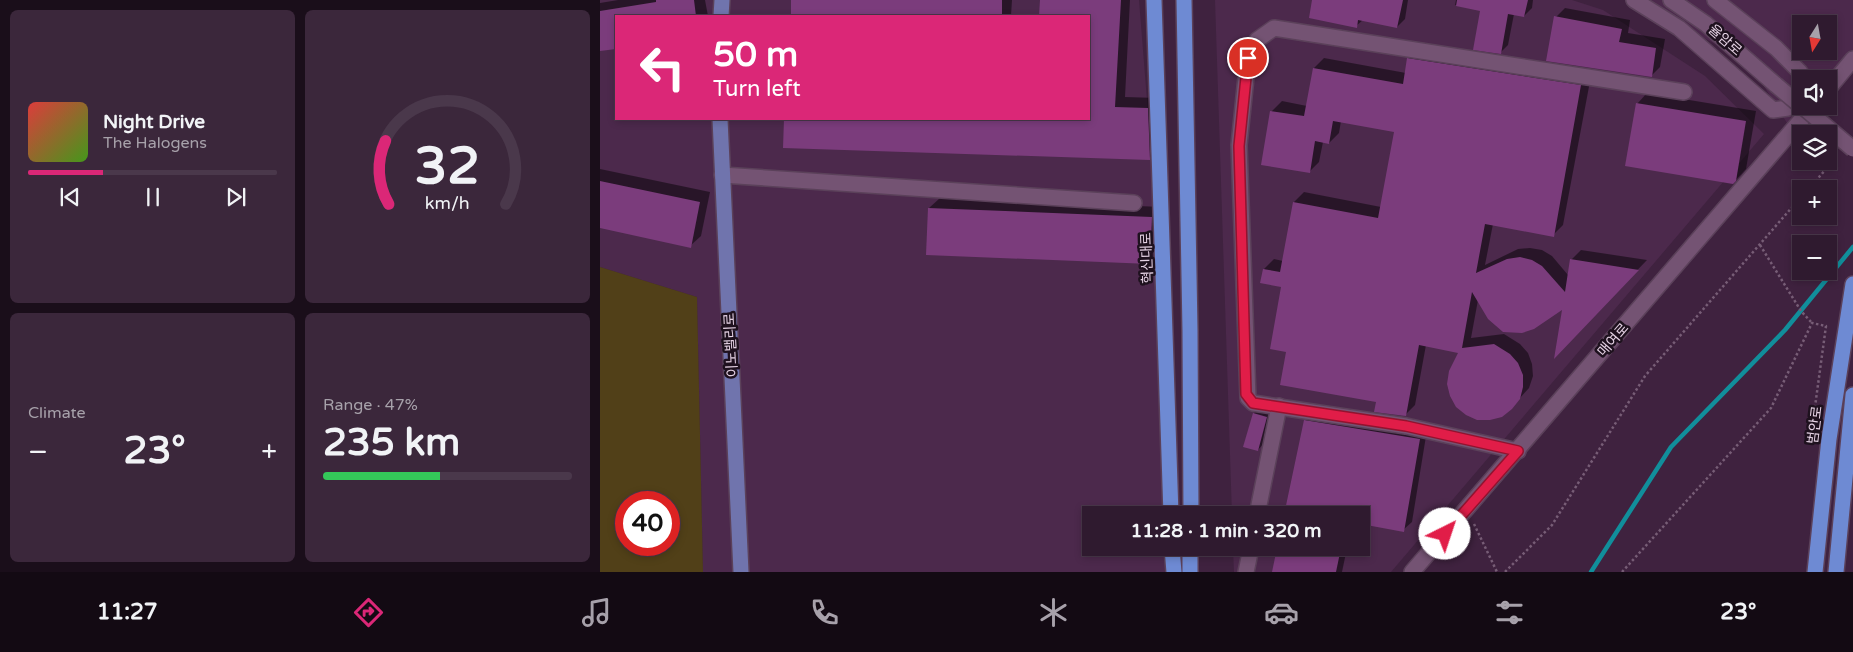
<!DOCTYPE html>
<html lang="en">
<head>
<meta charset="utf-8">
<style>
	body { margin:0; font-family:"Varela Round","Noto Sans KR",sans-serif; background:#3b273b; color:#f1f3f6; height:100vh; display:flex; flex-direction:column; font-size:19px; white-space:nowrap }
	* { box-sizing:border-box; margin:0 }
	p { font-size:16px; color:#a7a1aa }
	.icon { flex:none; width:28px; height:28px; fill:none; stroke:currentColor; stroke-width:2; stroke-linecap:round; stroke-linejoin:round }
	.map { position:relative; flex:1; overflow:hidden }
	.side { display:flex; flex-direction:column; gap:10px; padding:10px; background:#1a0e1a; width:600px }
	.side>* { flex:none }
	.top-card { position:absolute; left:15px; top:15px; width:475px; height:105px; border-radius:0px; box-shadow:0 2px 8px #0003,0 0 0 1px #4a384b; background:#db2777; color:#fff; overflow:hidden }
	.needle { width:32px; rotate:191deg }
	.controls { position:absolute; left:1192px; top:15px; display:grid; gap:10px }
	.controls a { display:grid; place-items:center; width:45px; height:45px; border-radius:0px; background:#2f1a2f; box-shadow:0 2px 8px #0003,0 0 0 1px #4a384b; font-size:25px }
	.speed { position:absolute; left:15px; top:491px; display:flex; gap:10px; font-size:25px; font-weight:700; text-align:center }
	.speed>* { display:grid; place-content:center; width:65px; height:65px; border-radius:50%; background:#2f1a2f; box-shadow:0 2px 8px #0003,0 0 0 1px #4a384b; line-height:1 }
	.speed .limit { border:8px solid #d22; background:#fff; color:#111 }
	.pin { position:absolute; display:grid; place-items:center; width:42px; height:42px; color:#fff; margin:-21px; border:2px solid #fff; border-radius:50%; box-shadow:0 1px 5px #0007 }
	.me { position:absolute; width:55px; margin:-28px; rotate:41deg; stroke-linejoin:round; filter:drop-shadow(0 0 4px #0008) }
	.turn { display:flex; align-items:center; gap:18px; height:105px; padding:0 15px; font-size:22px }
	.turn .icon { width:65px; height:65px; stroke-width:2.5 }
	.turn b { display:block; font-size:35px; line-height:42px }
	.big { font-size:38px; font-weight:800; line-height:1.1 }
	.side .card { flex:1; display:flex; flex-direction:column; justify-content:center; gap:8px; min-width:0; padding:0 18px; border-radius:8px; background:#3b273b }
	.side .dial { align-items:center; gap:0 }
	.dial svg { height:130px; overflow:visible; fill:none; stroke:#4a384b; stroke-width:7; stroke-linecap:round; text-anchor:middle }
	.dial text { fill:#f1f3f6; stroke:none }
	.song { display:flex; align-items:center; gap:15px }
	.cover { width:60px; height:60px; border-radius:8px; background:linear-gradient(135deg,hsl(0 70% 55%),hsl(100 70% 35%)) }
	.played { height:5px; border-radius:2px; background:linear-gradient(90deg,#db2777 30%,#4a384b 30%) }
	.keys { display:flex; justify-content:space-around; direction:ltr }
	.heat { display:flex; justify-content:space-between; align-items:center; font-size:28px; direction:ltr }
	.charge { height:8px; border-radius:4px; background:linear-gradient(90deg,#34c759 47%,#4a384b 0) }
	.side .tiles { flex:1; display:grid; gap:10px; grid-template-columns:repeat(2,1fr) }
	.trip { position:absolute; left:482px; top:506px; width:288px; height:50px; border-radius:0px; background:#2f1a2f; box-shadow:0 2px 8px #0003,0 0 0 1px #4a384b; font-weight:800; line-height:50px; text-align:center }
	.tab-bar { display:flex; height:80px; justify-content:space-around; align-items:center; background:#130a13; color:#a7a1aa }
	.tab-bar .icon { width:35px; height:35px }
	.tab-bar .active { color:#db2777 }
	.tab-bar b { font-size:22px; color:#f1f3f6 }
	main { display:flex; flex:1; min-height:0 }
	.map>svg:first-child { display:block }
	.built { fill:#4c294c; fill-rule:evenodd }
	.green { fill:#514018; fill-rule:evenodd }
	.shadow { fill:#0007 }
	.lines { fill:none; stroke-linecap:round; stroke-linejoin:round }
	.stream { stroke:#118e9b; stroke-width:4.5 }
	.building { fill:#7b3c7c }
	.minor-casing { stroke:#5b415a; stroke-width:18 }
	.major-casing { stroke:#5b415a; stroke-width:18 }
	.highway-casing { stroke:#5b415a; stroke-width:18 }
	.path { stroke:#775d76; stroke-width:2.5; stroke-dasharray:2.5 2.5; stroke-linecap:butt }
	.minor { stroke:#745373; stroke-width:15 }
	.major { stroke:#7074ad; stroke-width:15 }
	.highway { stroke:#6e8ad3; stroke-width:15 }
	.minor-bridge-casing { stroke:#5b415a; stroke-width:18; stroke-linecap:butt }
	.minor-bridge { stroke:#745373; stroke-width:15 }
	.route-casing { stroke:#92132f; stroke-width:12 }
	.route { stroke:#e11d48; stroke-width:9 }
	.labels { text-anchor:middle; dominant-baseline:central; stroke-width:5; stroke-linejoin:round; paint-order:stroke }
	.street-label { font-size:14px; fill:#e5d2e4; stroke:#1e111e }
</style>
</head>
<body>
<main>
<section class="side">
<div class="tiles">
<div class="card">
<div class="song"><i class="cover"></i><div><b>Night Drive</b><p>The Halogens</p></div></div>
<div class="played"></div>
<div class="keys"><svg class="icon" aria-label="previous" viewBox="0 0 24 24"><path d="M18 5L8 12l10 7zM5 5v14"/></svg><svg class="icon" aria-label="pause" viewBox="0 0 24 24"><path d="M8 5v14M16 5v14"/></svg><svg class="icon" aria-label="next" viewBox="0 0 24 24"><path d="M6 5l10 7-10 7zM19 5v14"/></svg></div>
</div>
<div class="card dial"><svg viewBox="0 0 100 80">
<path d="M14 69A42 42 0 1 1 86 69"/>
<path d="M14 69A42 42 0 0 1 12 30" stroke="#db2777"/>
<text x="50" y="56" font-size="32" font-weight="700">32</text>
<text x="50" y="72" font-size="11">km/h</text>
</svg></div>
<div class="card"><p>Climate</p>
<div class="heat"><a>−</a><b class="big">23°</b><a>+</a></div>
</div>
<div class="card"><p>Range · 47%</p><b class="big">235 km</b><div class="charge"></div></div>
</div>
</section>
<div class="map">
<svg width="1253" height="572" viewBox="0 0 1253 572">
	<rect width="100%" height="100%" fill="#3f223f"/>
	<g class="built">
		<path d="M0,0h539l41,515h-89v33h92l2,24h-482l-6,-275 -97,-30zM16,16h473v103h-473z"/>
		<path d="M615,0h357l31,10 102,66 59,58 -373,438h-157l-1,-24h128v-33h-129z"/>
		<path d="M1025,0h228v59l-24,20h-28v27l-9,25 -45,-72zM1201,24h28v27h-28z"/>
	</g>
	<path class="green" d="M0,267l97,30 6,275h-103zM69,502v43h-43v-43z"/>
	<g class="shadow">
		<path d="M18,0h87l3,16h-92v31l-16,3v-47z"/>
		<path d="M192,0h220l-1,16h-219z"/>
		<path d="M442,0h88l-5,97 33,1 2,50 -11,10 -364,-11v-28h304v-103h-48z"/>
		<path d="M714,0h94l-3,19 -8,8 -34,-7 -7,6z"/>
		<path d="M856,0h77l-1,8 -8,8 -10,-2 -6,31 -8,8 -18,-43 -27,-5z"/>
		<path d="M965,8l65,12 -2,13 37,6 -5,28 -9,9 -95,-59z"/>
		<path d="M818,49l173,27 -28,149 -10,10 -60,-11 -8,41 33,-16 12,-1 12,2 10,6 16,19 3,-15 10,-10 66,10 -91,95 7,-48 -85,-7 -7,38 33,-4 16,10 8,9 4,11 1,12 -4,12 -18,20 -51,-56 -34,-7 -11,60 -10,10 -117,-64 -6,-65 -18,-17 10,-10 9,2 11,-59 10,-10 77,15 14,-76 -54,-10 -2,12 -10,10 -6,-1 -4,20 -10,10 -47,-8 10,-53 10,-10 25,5 7,-38 10,-10 82,15 2,-14z"/>
		<path d="M1047,93l109,18 -10,58 -13,14 -96,-79z"/>
		<path d="M0,169l110,23 -9,44 -11,10 -90,-19z"/>
		<path d="M340,198l222,9 -2,46 -10,10 -222,-9 1,-46z"/>
		<path d="M662,405l12,4 -9,33 -7,8 -4,-37z"/>
		<path d="M714,412l113,18 -15,92 -9,8 -42,-15h-75l19,-94z"/>
		<path d="M679,548h68l-5,24h-69z"/>
	</g>
	<g class="lines">
		<path class="stream" d="M991,572l80,-125 114,-117 68,-83"/>
	</g>
	<g class="building">
		<path d="M56,0h38l2,16h-80v33l-16,2v-40l56,-9z"/>
		<rect x="191" y="0" width="211" height="16"/>
		<path d="M440,0h81l-6,107 33,1 2,52 -367,-12 1,-29h305v-103h-50z"/>
		<path d="M712,0h91l-6,28 -39,-8 -1,8 -48,-10z"/>
		<path d="M857,0h71l-4,17 -16,-3 -7,40 -28,-4 7,-39 -24,-5z"/>
		<path d="M954,16l68,13 -3,13 37,6 -4,29 -106,-16z"/>
		<path d="M807,58l174,27 -27,152 -69,-13 -9,49 31,-14 13,-2 12,3 10,6 23,26 5,-33 69,11 -85,89 8,-49 -28,19 -12,4 -19,-1 -15,-13 -16,-27 -10,56 32,-4 16,10 8,9 5,12v12l-3,12 -8,10 -10,8 -12,3h-13l-11,-5 -10,-8 -6,-11 -3,-12 2,-13 9,-18 -39,-8 -13,71 -32,-4 2,-10 -96,-17 6,-33 -16,-3 11,-62 -21,-4 3,-14 17,3 13,-70 85,16 16,-86 -61,-11 -4,23 -14,-3 -5,32 -49,-8 9,-54 34,5 9,-48 90,16z"/>
		<path d="M1036,103l110,18 -10,60 -3,3 -108,-18z"/>
		<path d="M0,181l100,21 -9,46 -91,-20z"/>
		<path d="M328,208l224,9 -2,47 -224,-9z"/>
		<path d="M653,413l14,4 -9,34 -15,-4z"/>
		<path d="M704,420l116,19 -16,93 -43,-8v-9h-77z"/>
		<path d="M677,548h64l-5,24h-64z"/>
	</g>
	<g class="lines">
		<defs>
			<g id="minor">
				<path d="M1034,0l45,28 94,82 15,-2 12,-19v-17l-24,-24 -61,-48"/>
				<path d="M1071,0l35,24 70,61"/>
				<path d="M1229,88l24,-29"/>
				<path d="M122,175l412,28"/>
				<path d="M918,451l-112,-25 -153,-23 -5,-5 -9,-253 9,-87 9,-18 17,-12 410,64"/>
				<path d="M657,515l22,-109"/>
				<path d="M646,572l5,-24"/>
				<path d="M812,572l401,-466"/>
			</g>
			<g id="major">
				<path d="M121,16l1,-16"/>
				<path d="M120,119l21,453"/>
			</g>
			<g id="highway">
				<path d="M554,0l17,515"/>
				<path d="M584,0l6,330 1,185"/>
				<path d="M572,548l2,24"/>
				<path d="M590,572v-24"/>
				<path d="M1215,572l14,-133 24,-155"/>
				<path d="M1236,572l17,-177"/>
			</g>
		</defs>
		<use href="#minor" class="minor-casing"/>
		<use href="#major" class="major-casing"/>
		<use href="#highway" class="highway-casing"/>
		<g class="path">
			<path d="M1209,189l28,-33"/>
			<path d="M1160,245l41,66 11,12"/>
			<path d="M874,524l23,48"/>
			<path d="M905,572l47,-47 93,-149 156,-179"/>
			<path d="M1022,572l149,-164 41,-85 14,3 -12,88"/>
		</g>
		<use href="#minor" class="minor"/>
		<use href="#major" class="major"/>
		<use href="#highway" class="highway"/>
		<defs>
			<g id="minor-bridge">
				<path d="M1176,85l25,21"/>
				<path d="M1202,106l51,43"/>
			</g>
		</defs>
		<use href="#minor-bridge" class="minor-bridge-casing"/>
		<use href="#minor-bridge" class="minor-bridge"/>
	</g>
	<g class="lines">
		<defs>
			<path id="route" d="M648,58l-9,88 7,248 7,9 153,23 112,25 -73,83"/>
		</defs>
		<use href="#route" class="route-casing"/>
		<use href="#route" class="route"/>
	</g>
	<g class="labels">
		<g class="street-label">
			<text transform="translate(1125 40) rotate(41)">율암로</text>
			<text transform="translate(547 258) rotate(-92)">혁신대로</text>
			<text transform="translate(1013 340) rotate(-49)">매여로</text>
			<text transform="translate(131 345) rotate(-93)">이노밸리로</text>
			<text transform="translate(1215 425) rotate(-83)">범안로</text>
		</g>
	</g>
</svg>
<div class="controls">
<a><svg class="needle" viewBox="-14 -14 28 28"><path d="M0-13l5 13h-10z" fill="#e53935"/><path d="M0 13l5-13h-10z" fill="#a7a1aa"/></svg></a>
<a><svg class="icon" aria-label="sound" viewBox="0 0 24 24"><path d="M4 9h4l5-4v14l-5-4H4zM17 9q2 3 0 6"/></svg></a>
<a><svg class="icon" aria-label="layers" viewBox="0 0 24 24"><path d="M12 4l9 5-9 5-9-5zM3 14l9 5 9-5"/></svg></a>
<a>+</a>
<a>−</a>
</div>
<div class="speed"><div class="limit">40</div></div>
<div class="pin" style="left:648px;top:58px;background:#d93025"><svg class="icon" aria-label="arrive" viewBox="0 0 24 24"><path d="M6 21V4h12l-3 4 3 4H6"/></svg></div>
<svg class="me" style="left:845px;top:534px" viewBox="-20 -20 40 40"><circle r="19" fill="#fff"/><path d="M0-13L10 11 0 6-10 11z" fill="#e11d48"/></svg>
<div class="trip">11:28 · 1 min · 320 m</div>
<div class="top-card">
<div class="turn"><svg class="icon" aria-label="left" viewBox="0 0 24 24"><path d="M17 20v-9H6M10 6l-5 5 5 5"/></svg><div><b>50 m</b>Turn left</div></div>
</div>
</div>
</main>
<nav class="tab-bar">
<b>11:27</b>
<svg class="icon active" aria-label="directions" viewBox="0 0 24 24"><path d="M12 3l9 9-9 9-9-9zM9 14v-3h6M13 9l2 2-2 2"/></svg>
<svg class="icon" aria-label="music" viewBox="0 0 24 24"><path d="M9 18V5l10-2v13"/><circle cx="6" cy="18" r="3"/><circle cx="16" cy="16" r="3"/></svg>
<svg class="icon" aria-label="phone" viewBox="0 0 24 24"><path d="M5 4h4l2 5-3 2q2 4 5 5l2-3 5 2v4C11 20 4 13 5 4z"/></svg>
<svg class="icon" aria-label="climate" viewBox="0 0 24 24"><path d="M12 3v18M4 7l16 10M4 17L20 7"/></svg>
<svg class="icon" aria-label="car" viewBox="0 0 24 24"><path d="M5 17H2v-5l4-1 3-4h7l3 4 3 1v5h-3M9 17h6M6 11h13"/><circle cx="7" cy="17" r="2"/><circle cx="17" cy="17" r="2"/></svg>
<svg class="icon" aria-label="filters" viewBox="0 0 24 24"><path d="M4 7h16M4 17h16"/><circle cx="9" cy="7" r="2"/><circle cx="15" cy="17" r="2"/></svg>
<b>23°</b>
</nav>
</body>
</html>
